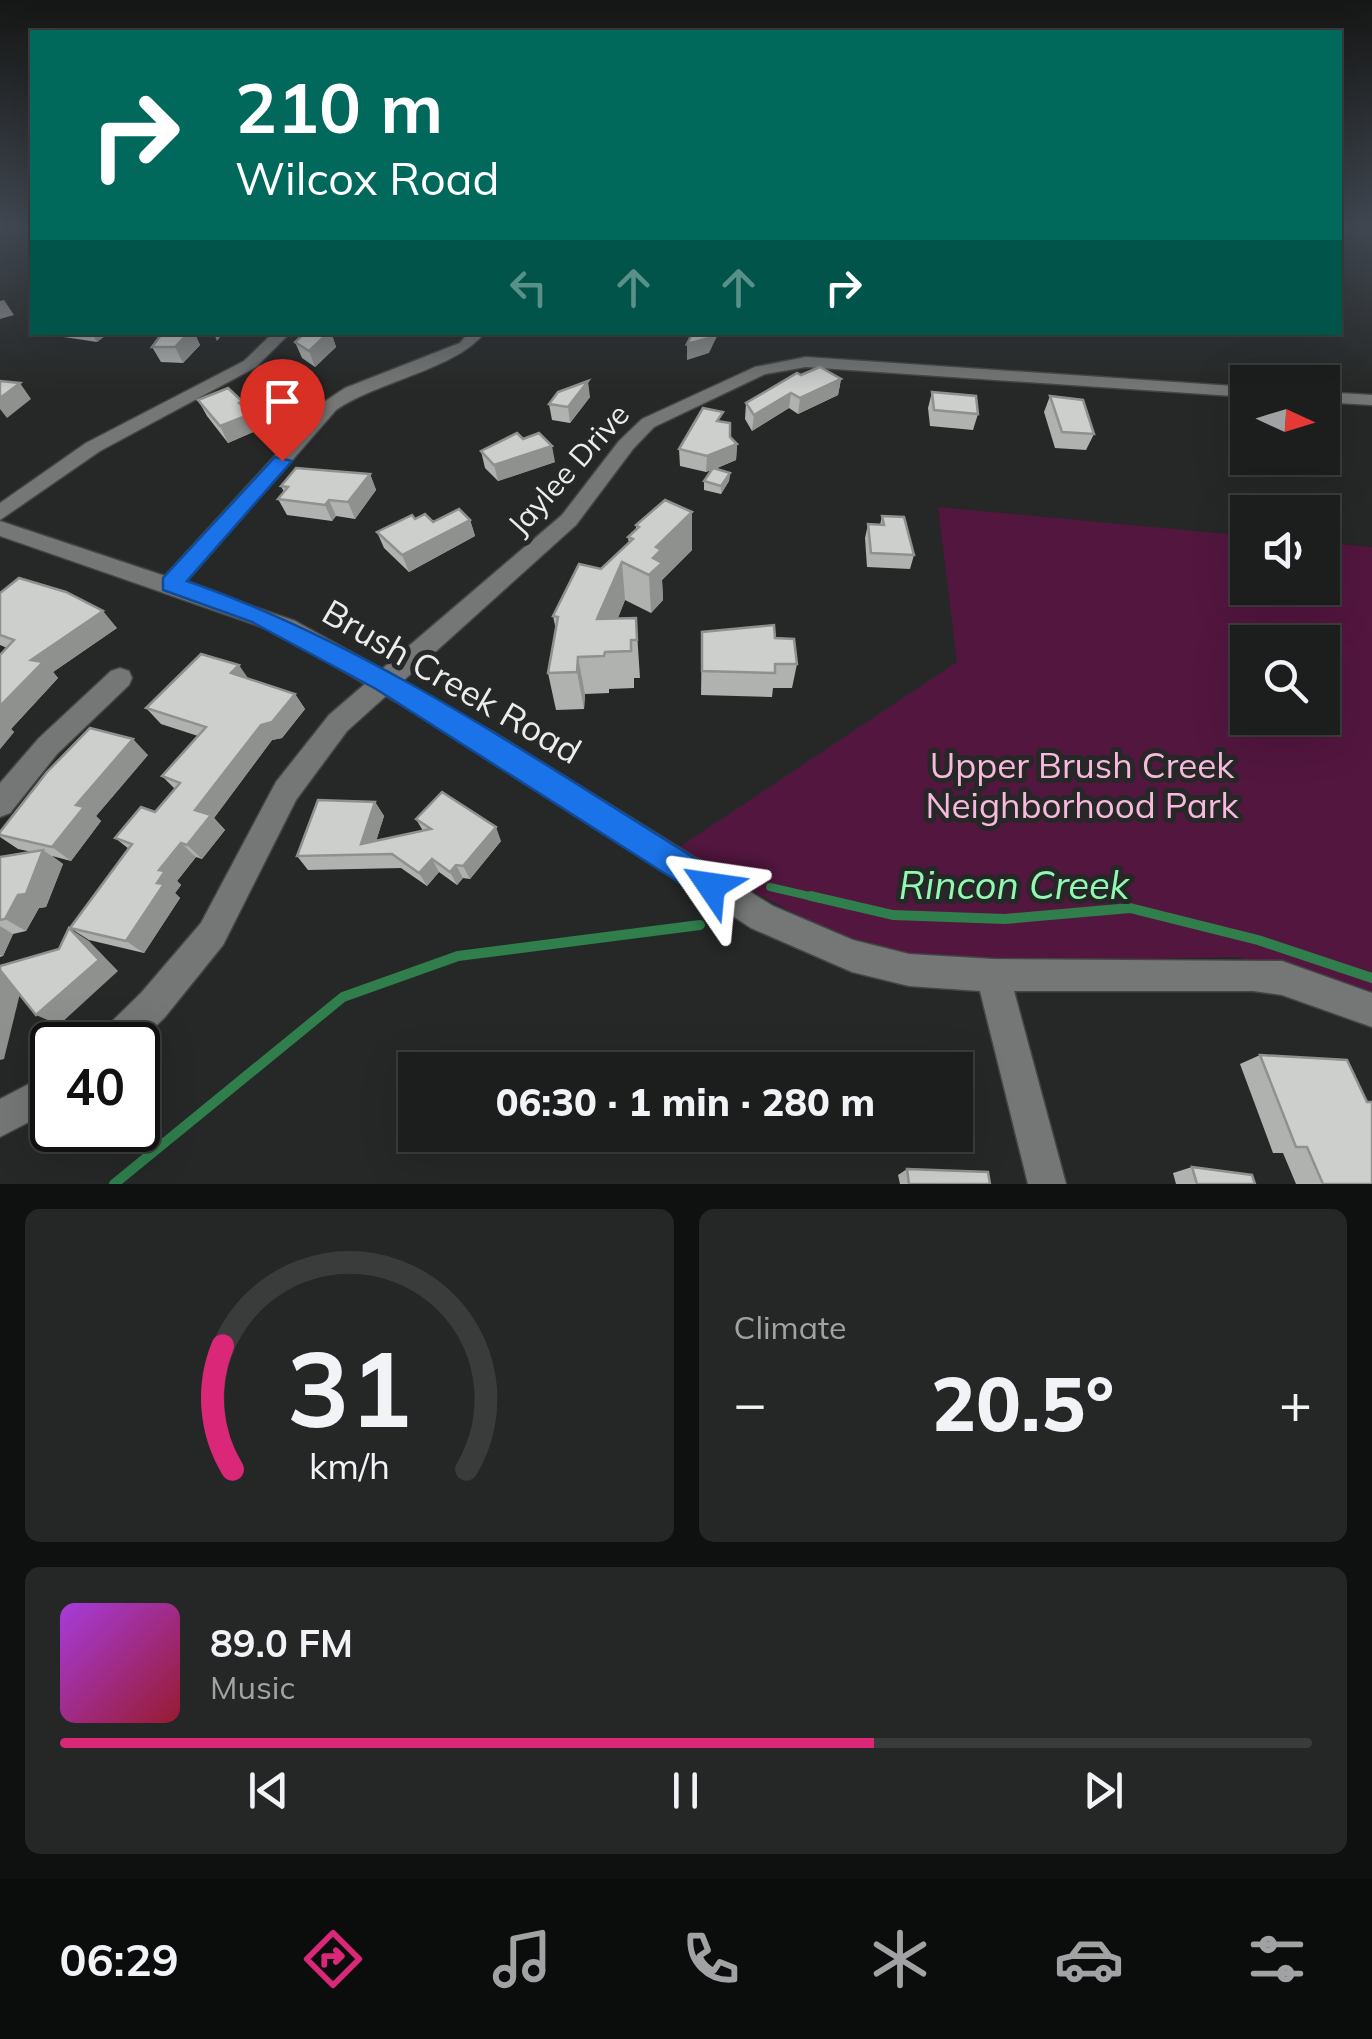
<!DOCTYPE html>
<html lang="en">
<head>
<meta charset="utf-8">
<style>
	body { margin:0; font-family:Mulish,sans-serif; background:#252726; color:#f1f3f6; height:100vh; display:flex; flex-direction:column; font-size:38px; white-space:nowrap }
	* { box-sizing:border-box; margin:0 }
	p { font-size:32px; color:#a0a2a4 }
	.icon { flex:none; width:55px; height:55px; fill:none; stroke:currentColor; stroke-width:2; stroke-linecap:round; stroke-linejoin:round }
	.map { position:relative; height:1184px; overflow:hidden }
	.sheet { display:flex; flex-direction:column; gap:25px; padding:25px; background:#0f1010; flex:1 }
	.sheet>* { flex:none }
	.top-card { position:absolute; left:30px; top:30px; width:1312px; height:305px; border-radius:0px; box-shadow:0 10px 40px #0002,0 0 0 2px #3a3c3b; background:#00695c; color:#fff; overflow:hidden }
	.needle { width:65px; rotate:94deg }
	.buttons { position:absolute; left:1230px; top:365px; display:grid; gap:20px }
	.buttons a { display:grid; place-items:center; width:110px; height:110px; border-radius:0px; background:#1c1e1d; box-shadow:0 10px 40px #0002,0 0 0 2px #3a3c3b; font-size:50px }
	.speed { position:absolute; left:30px; top:1022px; display:flex; gap:20px; font-size:50px; font-weight:700; text-align:center }
	.speed>* { display:grid; place-content:center; width:130px; height:130px; border-radius:50%; background:#1c1e1d; box-shadow:0 10px 40px #0002,0 0 0 2px #3a3c3b; line-height:1 }
	.speed .limit { border:5px solid #111; border-radius:15px; background:#fff; color:#111 }
	.pin { position:absolute; display:grid; place-items:center; width:85px; height:85px; color:#fff; margin:-102px -42px; border-radius:50% 50% 50% 0; rotate:-45deg; box-shadow:0 0 10px #0007 }
	.pin .icon { rotate:45deg }
	.me { position:absolute; width:110px; margin:-55px; rotate:302deg; stroke-linejoin:round; filter:drop-shadow(0 0 8px #0008) }
	.turn { display:flex; align-items:center; gap:35px; height:210px; padding:0 40px; font-size:45px }
	.turn .icon { width:130px; height:130px; stroke-width:2.5 }
	.turn b { display:block; font-size:70px; line-height:85px }
	.lanes { display:flex; align-items:center; height:95px; padding:0 40px; background:#0003; justify-content:center; gap:50px; direction:ltr }
	.lanes .off { opacity:.35 }
	.big { font-size:75px; font-weight:800; line-height:1.1 }
	.sheet .tile { flex:1; display:flex; flex-direction:column; justify-content:center; gap:15px; min-width:0; padding:0 35px; border-radius:15px; background:#252726 }
	.sheet .dial { align-items:center; gap:0 }
	.dial svg { height:260px; overflow:visible; fill:none; stroke:#3a3c3b; stroke-width:7; stroke-linecap:round; text-anchor:middle }
	.dial text { fill:#f1f3f6; stroke:none }
	.song { display:flex; align-items:center; gap:30px }
	.cover { width:120px; height:120px; border-radius:15px; background:linear-gradient(135deg,hsl(280 70% 55%),hsl(350 70% 35%)) }
	.played { height:10px; border-radius:5px; background:linear-gradient(90deg,#db2777 65%,#3a3c3b 65%) }
	.keys { display:flex; justify-content:space-around; direction:ltr }
	.heat { display:flex; justify-content:space-between; align-items:center; font-size:55px; direction:ltr }
	.sheet .tiles { flex:1; display:grid; gap:25px; grid-template-columns:1fr 1fr }
	.tile:last-child { grid-column:span 2 }
	.trip { position:absolute; left:398px; top:1052px; width:575px; height:100px; border-radius:0px; background:#1c1e1d; box-shadow:0 10px 40px #0002,0 0 0 2px #3a3c3b; font-weight:800; line-height:100px; text-align:center }
	.menu { display:flex; height:160px; justify-content:space-around; align-items:center; background:#0b0c0c; color:#a0a2a4 }
	.menu .icon { width:70px; height:70px }
	.menu .selected { color:#db2777 }
	.menu b { font-size:45px; color:#f1f3f6 }
	.map>svg:first-child { display:block }
	.green { fill:#53163f; fill-rule:evenodd }
	.lines { fill:none; stroke-linecap:round; stroke-linejoin:round }
	.stream-far1 { stroke:#2f7e4c; stroke-width:8 }
	.stream { stroke:#2f7e4c; stroke-width:10 }
	.minor-casing { stroke:#444644; stroke-width:3 }
	.minor { fill:#747775; fill-rule:evenodd }
	.wall { fill:#afb2af }
	.shaded-wall { fill:#8f918f }
	.building { fill:#cccfcc; stroke:#8f918f; stroke-width:2.5 }
	.route { fill:#1a73e8; stroke:#114b97; stroke-width:2.5 }
	.labels { text-anchor:middle; dominant-baseline:central; stroke-width:10; stroke-linejoin:round; paint-order:stroke }
	.street-label { font-size:30px; fill:#ebeceb; stroke:#262827 }
	.near-street-label { font-size:35px; fill:#ebeceb; stroke:#262827 }
	.near-park-label { font-size:35px; fill:#f7b9dc; stroke:#262827 }
	.near-water-label { font-size:38px; font-style:italic; fill:#91f9b1; stroke:#262827 }
</style>
</head>
<body>
<div class="map">
<svg width="1372" height="1184" viewBox="0 0 1372 1184">
	<rect width="100%" height="100%" fill="#262827"/>
	<path class="green" d="M938,507l309,29 1,52h74l1,-45 49,4v454l-133,-44 -318,7 -63,-17 -183,-97 282,-188zM1248,642h74v76h-74z"/>
	<g class="lines">
		<path class="stream-far1" d="M770,887l52,12"/>
		<g class="stream">
			<path d="M811,896l82,19 112,4 125,-11 128,32 114,38"/>
			<path d="M114,1184l229,-187 115,-41 242,-31"/>
		</g>
		<defs>
			<g id="minor">
				<path d="M274,332h17l-35,35 -156,84 -100,69v-17l86,-60 158,-82z"/>
				<path d="M469,332h16c-28,37 -107,49 -149,78l-151,173 110,38 87,48 180,-154 57,-74 23,-22 113,-52 51,-10 442,30v10l-442,-30 -41,7 -111,53 -21,22 -57,76 -173,156 90,51 280,174 80,34 56,14 84,5 289,2 90,32v34l-90,-32 -29,-4h-239l52,193h-38l-48,-193 -71,-5 -57,-14 -101,-44 -276,-180 -89,-52 -39,35 -51,69 -73,145 -58,72 -28,28h-42l5,-12 41,-40 60,-70 75,-141 53,-67 36,-31 -86,-51 -279,-97v-15l165,55 159,-174 21,-14 115,-45z"/>
				<path d="M1322,392l50,3v10l-50,-3z"/>
				<path d="M120,668l9,3 3,7 -3,7 -72,69 -47,59 -10,4v-34l39,-45 72,-67z"/>
				<path d="M52,1072v38l-52,27v-38z"/>
			</g>
		</defs>
		<use href="#minor" class="minor-casing"/>
		<use href="#minor" class="minor"/>
	</g>
	<g class="wall">
		<path d="M55,332h55l-13,10 -40,-6z"/>
		<path d="M163,332h31l6,13 -17,18 -22,-1 -9,-15z"/>
		<path d="M306,332h25l5,15 -21,20 -13,-9 -7,-16z"/>
		<path d="M1135,332h58l-1,2h-56z"/>
		<path d="M801,375l40,4 -3,16 -40,19 -9,-6 -37,23 -7,-12 1,-16z"/>
		<path d="M932,392l46,22 -5,16 -43,-4 -2,-18z"/>
		<path d="M1050,396l44,38 -8,16 -31,-2 -11,-36z"/>
		<path d="M590,397l-20,26 -18,-3 -3,-16z"/>
		<path d="M198,400l49,10 4,4 7,16 -30,13 -21,-27z"/>
		<path d="M1243,408h5v35h-3l-12,-19z"/>
		<path d="M723,422l7,15 7,7 -1,16 -21,9 15,4 -1,8 -8,13 -17,-4v-9l7,-11 -5,2 -26,-6 -1,-17z"/>
		<path d="M523,439l32,23 -57,19 -13,-13 -4,-17z"/>
		<path d="M370,474l6,16 -21,29 -19,-3 -4,5 -45,-6 -9,-16 6,-7 -3,-6z"/>
		<path d="M692,512v38l-30,30 1,20 -12,13 -26,-13 -7,18h18l4,60h-6v10l-25,1v4l-24,1 -1,15 -28,1 -8,-37 8,-43 -3,-14 76,-72 -1,-7 8,-7v-5z"/>
		<path d="M882,516l32,39 -4,14 -43,-2 -2,-29 3,-14 12,1z"/>
		<path d="M415,519l18,3 37,-2 5,16 -66,36 -25,-24 -7,-16z"/>
		<path d="M0,593l117,35 -64,44 5,6 -47,51 3,3 -14,17 7,-101 -7,-3z"/>
		<path d="M702,632l73,6 22,26 -5,24h-19l-1,9 -71,-2z"/>
		<path d="M248,679l47,15 10,15 -23,29 -10,2 -58,78 11,12 -23,29 -6,-2 -19,24 4,4 -6,8 5,5 -36,55 -55,-13 -19,-12 59,-79 -14,-11 40,-26 20,-23 -13,-13 36,-40 -37,-12 -15,-16z"/>
		<path d="M148,755l-52,61 5,5 -30,40 -19,-5 11,8 -17,43 -7,1 -13,23 -13,3 -10,22 -3,1v-100l32,-5 -14,-3 -18,-12v-5z"/>
		<path d="M375,802l9,14 -8,25 47,-10 -7,-12 85,22 -31,38 -7,-1 -6,7 -18,-13 -12,14 -26,-18 -93,2 -11,-14z"/>
		<path d="M1260,1055l107,47 5,82h-76l-13,-31h-10l-33,-89z"/>
		<path d="M1192,1167l63,17h-79l-3,-11z"/>
		<path d="M907,1169l83,15h-90l-2,-9z"/>
	</g>
	<g class="shaded-wall">
		<path d="M4,300l10,15 -14,4v-18z"/>
		<path d="M91,332h19l-13,10z"/>
		<path d="M189,332h5l6,13 -17,18 -8,-16z"/>
		<path d="M213,332h11l-7,9z"/>
		<path d="M329,332h2l5,15 -21,20 -6,-16z"/>
		<path d="M712,332h7l-10,21 -22,7v-16z"/>
		<path d="M841,379l-3,16 -40,19 2,-16z"/>
		<path d="M588,381l2,16 -20,26 -2,-16z"/>
		<path d="M20,383l11,16 -24,19 -7,-9v-11z"/>
		<path d="M791,393l-2,15 -37,23 2,-16z"/>
		<path d="M242,401l16,29 -30,13 -8,-17 19,-23z"/>
		<path d="M737,444l-1,16 -30,12 1,-16z"/>
		<path d="M552,446l3,16 -57,19 -4,-16z"/>
		<path d="M730,473l-1,8 -8,13v-8z"/>
		<path d="M370,474l6,16 -21,29 -7,-17z"/>
		<path d="M329,500l7,16 -4,5 -7,-16z"/>
		<path d="M692,512v38l-30,30 1,20 -12,13 -2,-38 7,-28z"/>
		<path d="M470,520l5,16 -66,36 -7,-17z"/>
		<path d="M622,562l3,38 -23,57 -5,-38z"/>
		<path d="M103,611l14,17 -64,44 5,6 -47,51 3,3 -14,17v-43l31,-46z"/>
		<path d="M578,657l7,37 -1,15 -7,-37z"/>
		<path d="M239,665l11,16 -19,-8z"/>
		<path d="M295,694l10,15 -23,29 -10,2 -58,78 11,12 -23,29 -15,-14 8,-35 66,-85z"/>
		<path d="M133,739l15,16 -52,61 5,5 -30,40 -19,-14 24,-42z"/>
		<path d="M375,802l9,14 -12,38 -11,-10z"/>
		<path d="M496,827l5,14 -31,38 -7,-13z"/>
		<path d="M181,843l15,14 -19,24 4,4 -6,8 5,5 -36,55 -18,-12 31,-58 2,-13z"/>
		<path d="M43,850l20,14 -17,43 -7,1 -13,23 -21,-12z"/>
		<path d="M432,859l7,13 -12,14 -8,-13z"/>
		<path d="M456,865l7,13 -6,7 -7,-13z"/>
		<path d="M0,926l13,8 -10,22 -3,-1z"/>
		<path d="M69,928l20,13 29,30 -59,54 -23,-10z"/>
		<path d="M0,970l23,11 -19,78 -4,1z"/>
	</g>
	<g class="building">
		<path d="M163,332h26l-14,15h-23z"/>
		<path d="M306,332h23l-20,19 -14,-9z"/>
		<path d="M693,332h19l-3,6 -22,6z"/>
		<path d="M820,367l21,12 -41,19 -9,-5 -37,22 -8,-12 51,-30 4,2z"/>
		<path d="M0,381l20,2 -20,15z"/>
		<path d="M588,381l-20,26 -19,-3 9,-12z"/>
		<path d="M228,388l14,13 -3,2 12,11 -31,12 -22,-26z"/>
		<path d="M932,392l44,4 2,18 -44,-4z"/>
		<path d="M1050,396l33,4 11,34 -32,-2z"/>
		<path d="M703,408l20,4 -6,9 13,2v14l7,7 -30,12 -28,-7z"/>
		<path d="M517,433l6,6 16,-6 13,13 -58,19 -13,-14z"/>
		<path d="M296,468l74,6 -22,28 -19,-2 -4,5 -47,-6 10,-12 -7,-1z"/>
		<path d="M713,468l17,5 -9,13 -17,-5z"/>
		<path d="M665,500l27,12 -36,35 5,3 -8,8 9,5 -13,12 -27,-13 -25,57 39,-1 1,22h-6v11l-26,1 -1,4 -26,1 -1,15 -29,1 10,-56 -5,-1 26,-52 22,5 32,-30 -5,-2 11,-10 -3,-2z"/>
		<path d="M459,509l11,11 -68,35 -25,-23 35,-17 3,4 10,-5 8,8z"/>
		<path d="M882,516l22,1 10,38 -43,-2 -3,-29 16,1z"/>
		<path d="M19,578l47,14 37,19 -72,49 12,2 -43,44v-51l14,-15 -14,-5v-42z"/>
		<path d="M774,625l1,13 19,1 3,25h-22v9l-73,-2v-39z"/>
		<path d="M201,654l38,11 -8,8 64,21 -23,28 -11,3 -66,85 16,5 -24,30 -6,-2 -22,27 6,1 -8,12 7,1 -38,57 -56,-13 62,-84 -17,-6 26,-31 14,5 25,-29 -18,-7 44,-49 -60,-19z"/>
		<path d="M90,728l43,11 -57,66 8,2 -32,40 -52,-12v-3l47,-60z"/>
		<path d="M442,792l54,35 -33,39 -7,-1 -6,7 -18,-13 -13,14 -27,-19 -95,2 21,-56 57,2 -14,42 70,-15 -15,-10z"/>
		<path d="M43,850l-17,44 -8,1 -13,24 -5,1v-63z"/>
		<path d="M69,928l30,32 -63,55 -36,-45v1v-5l59,-17z"/>
		<path d="M1260,1055l87,5 20,42h5v82h-49l-16,-37h-11z"/>
		<path d="M1192,1167l60,8 3,9h-58z"/>
		<path d="M907,1169l81,3 2,12h-81z"/>
	</g>
	<linearGradient id="sky" x2="0" y2="1"><stop stop-color="#151615"/><stop offset="0.58" stop-color="#414852"/><stop offset="1" stop-color="#414852" stop-opacity="0"/></linearGradient>
	<rect width="1372" height="391" fill="url(#sky)"/>
	<path class="route" d="M275,457l17,4 -105,120c192,67 362,188 535,294l4,11 -4,10 -11,5 -11,-5 -324,-207 -124,-67 -89,-32v-12z"/>
	<g class="labels">
		<g class="street-label">
			<text transform="translate(568 469) rotate(-48)">Jaylee Drive</text>
		</g>
		<g class="near-street-label">
			<text transform="translate(452 681) rotate(30)">Brush Creek Road</text>
		</g>
		<g class="near-park-label">
			<text x="1082" y="765">Upper Brush Creek<tspan x="1082" dy="40">Neighborhood Park</tspan></text>
		</g>
		<g class="near-water-label">
			<text x="1014" y="885">Rincon Creek</text>
		</g>
	</g>
</svg>
<div class="buttons">
<a><svg class="needle" viewBox="-14 -14 28 28"><path d="M0-13l5 13h-10z" fill="#e53935"/><path d="M0 13l5-13h-10z" fill="#a0a2a4"/></svg></a>
<a><svg class="icon" aria-label="sound" viewBox="0 0 24 24"><path d="M4 9h4l5-4v14l-5-4H4zM17 9q2 3 0 6"/></svg></a>
<a><svg class="icon" aria-label="search" viewBox="0 0 24 24"><circle cx="10" cy="10" r="6"/><path d="M15 15l6 6"/></svg></a>
</div>
<div class="speed"><div class="limit">40</div></div>
<div class="pin" style="left:282px;top:461px;background:#d93025"><svg class="icon" aria-label="arrive" viewBox="0 0 24 24"><path d="M6 21V4h12l-3 4 3 4H6"/></svg></div>
<svg class="me" style="left:711px;top:886px" viewBox="-20 -20 40 40"><path d="M0-17L14 15 0 8-14 15z" fill="#1a73e8" stroke="#fff" stroke-width="4"/></svg>
<div class="trip">06:30 · 1 min · 280 m</div>
<div class="top-card">
<div class="turn"><svg class="icon" aria-label="right" viewBox="0 0 24 24"><path d="M7 20v-9h11M14 6l5 5-5 5"/></svg><div><b>210 m</b>Wilcox Road</div></div>
<div class="lanes"><svg class="icon off" aria-label="left" viewBox="0 0 24 24"><path d="M17 20v-9H6M10 6l-5 5 5 5"/></svg><svg class="icon off" aria-label="ahead" viewBox="0 0 24 24"><path d="M12 20V5M6 11l6-6 6 6"/></svg><svg class="icon off" aria-label="ahead" viewBox="0 0 24 24"><path d="M12 20V5M6 11l6-6 6 6"/></svg><svg class="icon" aria-label="right" viewBox="0 0 24 24"><path d="M7 20v-9h11M14 6l5 5-5 5"/></svg></div>
</div>
</div>
<section class="sheet">
<div class="tiles">
<div class="tile dial"><svg viewBox="0 0 100 80">
<path d="M14 69A42 42 0 1 1 86 69"/>
<path d="M14 69A42 42 0 0 1 11 31" stroke="#db2777"/>
<text x="50" y="56" font-size="32" font-weight="700">31</text>
<text x="50" y="72" font-size="11">km/h</text>
</svg></div>
<div class="tile"><p>Climate</p>
<div class="heat"><a>−</a><b class="big">20.5°</b><a>+</a></div>
</div>
<div class="tile">
<div class="song"><i class="cover"></i><div><b>89.0 FM</b><p>Music</p></div></div>
<div class="played"></div>
<div class="keys"><svg class="icon" aria-label="previous" viewBox="0 0 24 24"><path d="M18 5L8 12l10 7zM5 5v14"/></svg><svg class="icon" aria-label="pause" viewBox="0 0 24 24"><path d="M8 5v14M16 5v14"/></svg><svg class="icon" aria-label="next" viewBox="0 0 24 24"><path d="M6 5l10 7-10 7zM19 5v14"/></svg></div>
</div>
</div>
</section>
<nav class="menu">
<b>06:29</b>
<svg class="icon selected" aria-label="directions" viewBox="0 0 24 24"><path d="M12 3l9 9-9 9-9-9zM9 14v-3h6M13 9l2 2-2 2"/></svg>
<svg class="icon" aria-label="music" viewBox="0 0 24 24"><path d="M9 18V5l10-2v13"/><circle cx="6" cy="18" r="3"/><circle cx="16" cy="16" r="3"/></svg>
<svg class="icon" aria-label="phone" viewBox="0 0 24 24"><path d="M5 4h4l2 5-3 2q2 4 5 5l2-3 5 2v4C11 20 4 13 5 4z"/></svg>
<svg class="icon" aria-label="climate" viewBox="0 0 24 24"><path d="M12 3v18M4 7l16 10M4 17L20 7"/></svg>
<svg class="icon" aria-label="car" viewBox="0 0 24 24"><path d="M5 17H2v-5l4-1 3-4h7l3 4 3 1v5h-3M9 17h6M6 11h13"/><circle cx="7" cy="17" r="2"/><circle cx="17" cy="17" r="2"/></svg>
<svg class="icon" aria-label="filters" viewBox="0 0 24 24"><path d="M4 7h16M4 17h16"/><circle cx="9" cy="7" r="2"/><circle cx="15" cy="17" r="2"/></svg>
</nav>
</body>
</html>
